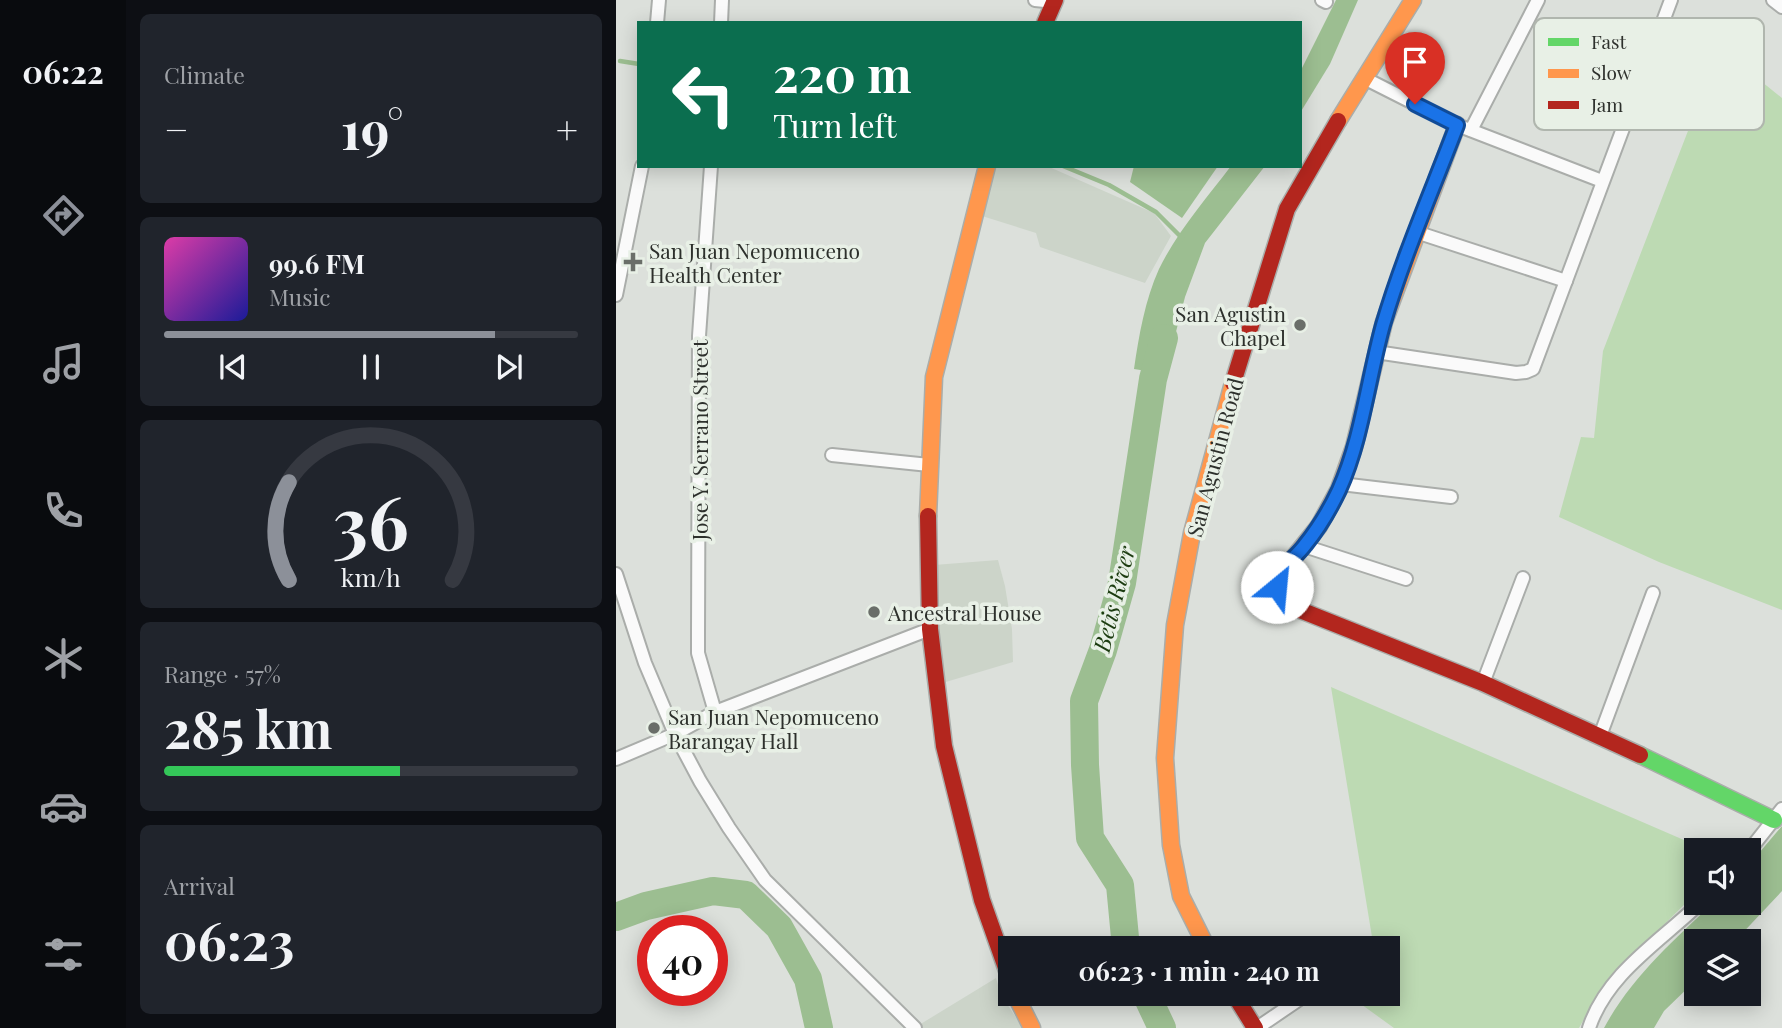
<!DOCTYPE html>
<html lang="en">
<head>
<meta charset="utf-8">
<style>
	body { margin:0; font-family:"Playfair Display",serif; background:#20242c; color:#f1f3f6; height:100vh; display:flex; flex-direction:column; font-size:26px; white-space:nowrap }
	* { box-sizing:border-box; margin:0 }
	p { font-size:23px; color:#9ea1a6 }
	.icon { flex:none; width:38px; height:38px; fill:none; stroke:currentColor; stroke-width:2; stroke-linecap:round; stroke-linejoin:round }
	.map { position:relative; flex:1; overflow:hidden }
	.side { display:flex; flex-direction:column; gap:14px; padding:14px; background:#0d0f14; width:490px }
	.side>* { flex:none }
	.banner { position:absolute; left:21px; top:21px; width:665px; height:147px; border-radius:0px; box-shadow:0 4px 18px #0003; background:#0b6e4f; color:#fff; overflow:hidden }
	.buttons { position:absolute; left:1068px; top:838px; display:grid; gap:14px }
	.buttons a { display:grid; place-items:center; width:77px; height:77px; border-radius:0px; background:#171b24; box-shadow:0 4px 18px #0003; font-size:35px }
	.speed { position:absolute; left:21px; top:915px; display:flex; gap:14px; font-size:35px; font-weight:700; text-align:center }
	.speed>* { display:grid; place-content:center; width:91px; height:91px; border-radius:50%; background:#171b24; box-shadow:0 4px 18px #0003; line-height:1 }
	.speed .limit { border:10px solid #d22; background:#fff; color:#111 }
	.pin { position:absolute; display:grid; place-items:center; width:60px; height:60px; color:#fff; margin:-72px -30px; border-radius:50% 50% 50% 0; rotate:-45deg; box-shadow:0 0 7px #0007 }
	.pin .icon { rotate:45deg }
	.me { position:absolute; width:77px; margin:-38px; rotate:28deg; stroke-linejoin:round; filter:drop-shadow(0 0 5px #0008) }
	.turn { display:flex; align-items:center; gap:24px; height:147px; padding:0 21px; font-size:32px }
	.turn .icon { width:91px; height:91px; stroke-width:2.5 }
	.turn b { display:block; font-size:49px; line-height:60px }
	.big { font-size:52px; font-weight:700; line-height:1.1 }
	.side .widget { flex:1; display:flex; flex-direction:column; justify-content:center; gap:10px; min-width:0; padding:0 24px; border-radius:10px; background:#20242c }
	.side .dial { align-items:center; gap:0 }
	.dial svg { height:182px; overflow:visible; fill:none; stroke:#363941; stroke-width:7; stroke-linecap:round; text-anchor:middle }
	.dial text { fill:#f1f3f6; stroke:none }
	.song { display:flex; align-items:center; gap:21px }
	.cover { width:84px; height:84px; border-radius:10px; background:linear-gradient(135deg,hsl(320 70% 55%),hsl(240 70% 35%)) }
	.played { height:7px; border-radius:4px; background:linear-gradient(90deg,#8c9099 80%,#363941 80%) }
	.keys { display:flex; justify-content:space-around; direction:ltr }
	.heat { display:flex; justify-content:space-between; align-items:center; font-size:38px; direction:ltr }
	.charge { height:10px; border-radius:5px; background:linear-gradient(90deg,#34c759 57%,#363941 0) }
	.trip { position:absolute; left:382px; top:936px; width:402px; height:70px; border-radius:0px; background:#171b24; box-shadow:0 4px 18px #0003; font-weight:700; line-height:70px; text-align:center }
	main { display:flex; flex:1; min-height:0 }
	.menu { display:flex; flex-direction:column; width:126px; justify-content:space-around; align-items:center; background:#090b0e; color:#9ea1a6 }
	.menu .icon { width:49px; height:49px }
	.menu .on { color:#8c9099 }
	.menu b { font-size:32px; color:#f1f3f6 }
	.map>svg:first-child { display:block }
	.built { fill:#ccd4c9 }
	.green { fill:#bddab3 }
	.water { fill:#9cbe91 }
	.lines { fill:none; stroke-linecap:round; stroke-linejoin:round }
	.stream { stroke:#9cbe91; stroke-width:4.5 }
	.river { stroke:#9cbe91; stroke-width:28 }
	.street-casing { stroke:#aaadaa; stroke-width:16 }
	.fast-casing { stroke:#aaadaa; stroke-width:19 }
	.slow-casing { stroke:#aaadaa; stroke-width:19 }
	.jam-casing { stroke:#aaadaa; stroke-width:19 }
	.street { stroke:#fafafa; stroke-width:12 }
	.fast { stroke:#63d668; stroke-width:16 }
	.slow { stroke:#ff974d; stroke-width:16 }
	.jam { stroke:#b3261e; stroke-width:16 }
	.route-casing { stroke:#114b97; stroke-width:18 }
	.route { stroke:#1a73e8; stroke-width:12 }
	.poi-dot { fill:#6a6e69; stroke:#e8f0e6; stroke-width:2.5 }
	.labels { text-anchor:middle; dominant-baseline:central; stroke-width:7; stroke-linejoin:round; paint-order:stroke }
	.poi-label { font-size:21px; fill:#2d302c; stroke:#e8f0e6; text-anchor:start }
	.street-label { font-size:21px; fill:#2d302c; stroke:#e8f0e6 }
	.water-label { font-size:23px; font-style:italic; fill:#1c3c10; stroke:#e8f0e6 }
	.key { fill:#e8f0e6; stroke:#b0b6ae; stroke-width:2 }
	.key-label { font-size:19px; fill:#2d302c }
</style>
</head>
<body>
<main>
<nav class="menu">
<b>06:22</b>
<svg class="icon on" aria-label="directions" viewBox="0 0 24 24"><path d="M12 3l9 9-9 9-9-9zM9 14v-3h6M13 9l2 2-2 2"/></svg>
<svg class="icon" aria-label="music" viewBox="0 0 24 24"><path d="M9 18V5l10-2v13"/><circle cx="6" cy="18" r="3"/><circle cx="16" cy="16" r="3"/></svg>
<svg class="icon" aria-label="phone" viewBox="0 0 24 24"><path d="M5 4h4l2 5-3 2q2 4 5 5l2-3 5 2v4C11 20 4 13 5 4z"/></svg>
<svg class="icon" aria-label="climate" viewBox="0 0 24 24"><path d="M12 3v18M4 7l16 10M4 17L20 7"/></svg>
<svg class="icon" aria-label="car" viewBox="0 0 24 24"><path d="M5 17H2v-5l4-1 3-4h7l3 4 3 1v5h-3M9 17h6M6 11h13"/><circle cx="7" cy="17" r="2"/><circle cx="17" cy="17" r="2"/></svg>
<svg class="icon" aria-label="filters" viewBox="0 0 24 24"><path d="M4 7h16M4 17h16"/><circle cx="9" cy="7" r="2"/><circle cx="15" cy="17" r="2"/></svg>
</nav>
<section class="side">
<div class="widget"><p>Climate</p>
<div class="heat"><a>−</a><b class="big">19°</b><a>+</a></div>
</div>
<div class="widget">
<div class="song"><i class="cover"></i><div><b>99.6 FM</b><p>Music</p></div></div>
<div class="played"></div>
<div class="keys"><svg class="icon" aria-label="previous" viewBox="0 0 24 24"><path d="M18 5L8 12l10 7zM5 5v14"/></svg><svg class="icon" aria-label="pause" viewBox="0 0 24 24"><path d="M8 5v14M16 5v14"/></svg><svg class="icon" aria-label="next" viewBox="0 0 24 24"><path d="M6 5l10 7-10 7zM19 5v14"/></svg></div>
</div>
<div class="widget dial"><svg viewBox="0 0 100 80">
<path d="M14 69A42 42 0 1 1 86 69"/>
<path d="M14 69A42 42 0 0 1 14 26" stroke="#8c9099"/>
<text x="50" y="56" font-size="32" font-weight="700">36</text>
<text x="50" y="72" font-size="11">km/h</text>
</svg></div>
<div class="widget"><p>Range · 57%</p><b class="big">285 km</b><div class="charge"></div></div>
<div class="widget"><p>Arrival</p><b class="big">06:23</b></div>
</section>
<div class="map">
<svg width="1166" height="1028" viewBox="0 0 1166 1028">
	<rect width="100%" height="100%" fill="#dce0db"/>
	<g class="built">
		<path d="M380,166h51l107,47 17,23 -26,47 -105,-36 -4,-14 -54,-17 5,-27z"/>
		<path d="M382,560l7,26 7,43 1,33 -74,22 -5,-119z"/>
		<path d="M380,978l5,17 22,33h-101l-3,-3z"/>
	</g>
	<g class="green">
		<path d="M1104,48l62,50v512l-123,-48 -100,-45 22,-80 13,1 9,-87z"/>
		<path d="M715,687l376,163h-11v43l-93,92 -24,43h-185l-47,-34h41v-46h-30l14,-11z"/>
	</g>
	<g class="water">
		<path d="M720,0h22l-28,64 -30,49v-41z"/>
		<path d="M518,166h84l-36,52 -52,-36z"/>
		<path d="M615,166h34l-60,77 -20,54 -20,77 -31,-5c5,-34 11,-69 25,-100 18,-37 47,-70 72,-103z"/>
		<path d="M1166,826v65l-47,50 -39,1v38l-32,31 -10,17h-50c27,-50 68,-86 109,-125h35v-37z"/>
	</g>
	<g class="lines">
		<g class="stream">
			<path d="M4,61l19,3"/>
			<path d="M447,166l46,19 47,27 27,27"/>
		</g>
		<g class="river">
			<path d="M0,917l30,-11 67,-15 33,4 33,32 29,52 11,49"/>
			<path d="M510,948l-6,-63 -30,-47 -5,-73 -1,-64 19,-51 19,-67 31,-204 11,-41"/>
			<path d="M530,994l16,34"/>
		</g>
		<defs>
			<g id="street">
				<path d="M419,0l20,2"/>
				<path d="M706,0l4,2"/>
				<path d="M1157,0l9,7"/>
				<path d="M41,23l2,-23"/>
				<path d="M105,23l1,-23"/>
				<path d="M748,78l93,47 145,56"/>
				<path d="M855,130l67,-130"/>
				<path d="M95,166l-12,170 -1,300v17l17,59"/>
				<path d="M800,232l150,49"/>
				<path d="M0,295l26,-129"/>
				<path d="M760,352l140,21 10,-1 7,-3 138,-369"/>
				<path d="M216,455l97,10"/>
				<path d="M725,484l110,13"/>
				<path d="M688,546l102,33"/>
				<path d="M0,574l29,89 30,71 25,47 29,47 36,52 150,148"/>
				<path d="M867,683l40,-105"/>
				<path d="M984,736l53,-143"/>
				<path d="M0,759l59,-25 40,-22 215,-83"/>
				<path d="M1132,852l34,-43"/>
				<path d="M641,1028l50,-34"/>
				<path d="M973,1028c18,-55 72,-87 111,-125"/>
			</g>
			<path id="fast" d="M1024,755l134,65"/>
			<g id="slow">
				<path d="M722,121l75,-121"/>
				<path d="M312,516l6,-139 53,-211"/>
				<path d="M674,606l-10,-13 -2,-16 41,-51 20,-37 15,-42 30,-125 73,-197"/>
				<path d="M591,948l-26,-52 -10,-51 -6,-87 10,-133 17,-92 41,-150"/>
				<path d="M399,994l17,34"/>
			</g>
			<g id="jam">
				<path d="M429,23l10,-23"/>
				<path d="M617,383l54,-174 51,-88"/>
				<path d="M312,516l2,113 14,117 38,154 28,79"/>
				<path d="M674,606l193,77 157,72"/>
				<path d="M618,994l21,34"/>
			</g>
		</defs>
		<use href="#street" class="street-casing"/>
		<use href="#fast" class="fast-casing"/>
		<use href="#slow" class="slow-casing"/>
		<use href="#jam" class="jam-casing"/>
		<use href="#street" class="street"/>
		<use href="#fast" class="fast"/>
		<use href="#slow" class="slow"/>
		<use href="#jam" class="jam"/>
	</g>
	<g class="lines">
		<defs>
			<path id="route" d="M661,587c1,-20 17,-27 28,-42 13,-16 25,-36 34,-55 23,-51 29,-111 44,-165 20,-68 49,-134 74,-200l-42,-21"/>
		</defs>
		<use href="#route" class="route-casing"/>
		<use href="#route" class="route"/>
	</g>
	<g class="poi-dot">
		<path d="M13.5 251.5h7v7h7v7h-7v7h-7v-7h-7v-7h7z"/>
		<circle cx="684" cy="325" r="7"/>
		<circle cx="258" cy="612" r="7"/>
		<circle cx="38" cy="728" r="7"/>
	</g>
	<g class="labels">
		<g class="poi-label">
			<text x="33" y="250">San Juan Nepomuceno<tspan x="33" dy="24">Health Center</tspan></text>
			<text x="670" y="313" text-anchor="end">San Agustin<tspan x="670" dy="24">Chapel</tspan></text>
			<text x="272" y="612">Ancestral House</text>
			<text x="52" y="716">San Juan Nepomuceno<tspan x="52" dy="24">Barangay Hall</tspan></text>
		</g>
		<g class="street-label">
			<text transform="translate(83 440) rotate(-90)">Jose Y. Serrano Street</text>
			<text transform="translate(598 457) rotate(-75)">San Agustin Road</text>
		</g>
		<g class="water-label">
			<text transform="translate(497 599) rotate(-76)">Betis River</text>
		</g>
	</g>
	<rect x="918" y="18" width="230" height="112" rx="10" class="key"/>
	<rect x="932" y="38" width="31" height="8" fill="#63d668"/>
	<rect x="932" y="69" width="31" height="9" fill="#ff974d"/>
	<rect x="932" y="101" width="31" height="8" fill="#b3261e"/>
	<g class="key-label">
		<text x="975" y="49">Fast</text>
		<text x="975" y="80">Slow</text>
		<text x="975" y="112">Jam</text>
	</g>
</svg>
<div class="buttons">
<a><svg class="icon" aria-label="sound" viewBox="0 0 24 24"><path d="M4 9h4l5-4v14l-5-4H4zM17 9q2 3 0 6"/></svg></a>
<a><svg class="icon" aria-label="layers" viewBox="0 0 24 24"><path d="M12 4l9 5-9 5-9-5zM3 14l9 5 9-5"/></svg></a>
</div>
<div class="speed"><div class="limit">40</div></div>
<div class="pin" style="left:799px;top:104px;background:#d93025"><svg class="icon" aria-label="arrive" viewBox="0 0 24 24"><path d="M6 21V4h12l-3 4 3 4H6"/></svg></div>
<svg class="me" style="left:661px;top:587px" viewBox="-20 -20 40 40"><circle r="19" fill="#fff"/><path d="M0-13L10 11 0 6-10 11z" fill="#1a73e8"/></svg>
<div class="trip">06:23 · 1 min · 240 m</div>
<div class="banner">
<div class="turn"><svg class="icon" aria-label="left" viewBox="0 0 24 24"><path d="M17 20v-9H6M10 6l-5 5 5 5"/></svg><div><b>220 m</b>Turn left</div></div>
</div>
</div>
</main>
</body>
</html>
